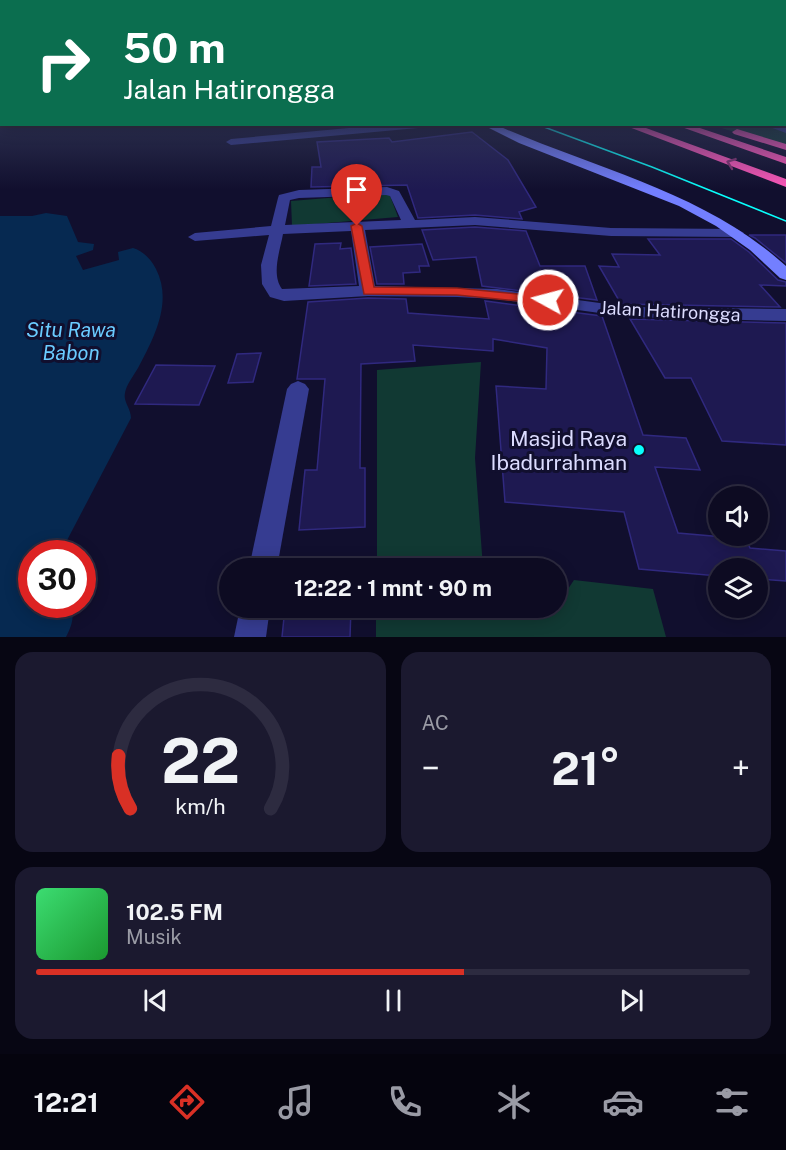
<!DOCTYPE html>
<html lang="id">
<head>
<meta charset="utf-8">
<style>
	body { margin:0; font-family:"Public Sans",sans-serif; background:#1b192f; color:#f1f3f6; height:100vh; display:flex; flex-direction:column; font-size:22px; white-space:nowrap }
	* { box-sizing:border-box; margin:0 }
	p { font-size:20px; color:#9a9ba5 }
	.icon { flex:none; width:33px; height:33px; fill:none; stroke:currentColor; stroke-width:2; stroke-linecap:round; stroke-linejoin:round }
	.map { position:relative; height:637px; overflow:hidden }
	.side { display:flex; flex-direction:column; gap:15px; padding:15px; background:#070613; flex:1 }
	.side>* { flex:none }
	.banner { position:absolute; left:0px; top:0px; width:786px; height:126px; box-shadow:0 3px 15px #0003,0 0 0 2px #2d2b40; background:#0b6e4f; color:#fff; overflow:hidden }
	.tools { position:absolute; left:708px; top:486px; display:grid; gap:12px }
	.tools a { display:grid; place-items:center; width:60px; height:60px; border-radius:50%; background:#0d0b22; box-shadow:0 3px 15px #0003,0 0 0 2px #2d2b40; font-size:30px }
	.speed { position:absolute; left:18px; top:540px; display:flex; gap:12px; font-size:30px; font-weight:700; text-align:center }
	.speed>* { display:grid; place-content:center; width:78px; height:78px; border-radius:50%; background:#0d0b22; box-shadow:0 3px 15px #0003,0 0 0 2px #2d2b40; line-height:1 }
	.speed .limit { border:9px solid #d22; background:#fff; color:#111 }
	.pin { position:absolute; display:grid; place-items:center; width:51px; height:51px; color:#fff; margin:-62px -26px; border-radius:50% 50% 50% 0; rotate:-45deg; box-shadow:0 0 6px #0007 }
	.pin .icon { rotate:45deg }
	.me { position:absolute; width:66px; margin:-33px; rotate:277deg; stroke-linejoin:round; filter:drop-shadow(0 0 4px #0008) }
	.turn { display:flex; align-items:center; gap:21px; height:126px; padding:0 24px; font-size:27px }
	.turn .icon { width:78px; height:78px; stroke-width:2.5 }
	.turn b { display:block; font-size:42px; line-height:51px }
	.big { font-size:45px; font-weight:700; line-height:1.1 }
	.side .card { flex:1; display:flex; flex-direction:column; justify-content:center; gap:9px; min-width:0; padding:0 21px; border-radius:18px; background:#1b192f }
	.side .dial { align-items:center; gap:0 }
	.dial svg { height:156px; overflow:visible; fill:none; stroke:#2d2b40; stroke-width:7; stroke-linecap:round; text-anchor:middle }
	.dial text { fill:#f1f3f6; stroke:none }
	.song { display:flex; align-items:center; gap:18px }
	.cover { width:72px; height:72px; border-radius:9px; background:linear-gradient(135deg,hsl(140 70% 55%),hsl(130 70% 35%)) }
	.played { height:6px; border-radius:3px; background:linear-gradient(90deg,#d93025 60%,#2d2b40 60%) }
	.keys { display:flex; justify-content:space-around; direction:ltr }
	.heat { display:flex; justify-content:space-between; align-items:center; font-size:33px; direction:ltr }
	.side .tiles { flex:1; display:grid; gap:15px; grid-template-columns:1fr 1fr }
	.card:last-child { grid-column:span 2 }
	.trip { position:absolute; left:219px; top:558px; width:348px; height:60px; border-radius:30px; background:#0d0b22; box-shadow:0 3px 15px #0003,0 0 0 2px #2d2b40; font-weight:700; line-height:60px; text-align:center }
	.tab-bar { display:flex; height:96px; justify-content:space-around; align-items:center; background:#05040e; color:#9a9ba5 }
	.tab-bar .icon { width:42px; height:42px }
	.tab-bar .active { color:#d93025 }
	.tab-bar b { font-size:27px; color:#f1f3f6 }
	.map>svg:first-child { display:block }
	.green { fill:#113933 }
	.water { fill:#062951 }
	.building { fill:#1e1951; stroke:#30297f; stroke-width:1.5 }
	.lines { fill:none; stroke-linecap:round; stroke-linejoin:round }
	.street { fill:#363c91; fill-rule:evenodd }
	.secondary { fill:#737fff; fill-rule:evenodd }
	.highway { fill:#ff57ba; fill-rule:evenodd }
	.tram { stroke:#08fffc; stroke-width:1.5 }
	.oneway { stroke:#883374 }
	.route { fill:#d93025; stroke:#8d1f18; stroke-width:1.5 }
	.poi-dot { fill:#08fffc; stroke:#110f2e; stroke-width:2 }
	.labels { text-anchor:middle; dominant-baseline:central; stroke-width:6; stroke-linejoin:round; paint-order:stroke }
	.street-label { font-size:18px; fill:#dcdcff; stroke:#110f2e }
	.water-label { font-size:20px; font-style:italic; fill:#6acbff; stroke:#110f2e }
	.near-poi-label { font-size:21px; fill:#dcdcff; stroke:#110f2e; text-anchor:end }
</style>
</head>
<body>
<div class="map">
<svg width="786" height="637" viewBox="0 0 786 637">
	<rect width="100%" height="100%" fill="#110f2e"/>
	<g class="green">
		<path d="M712,125h55l19,5v18z"/>
		<path d="M389,193l9,24 -106,9 -1,-25z"/>
		<path d="M481,362l-6,96 8,110h-106v-198z"/>
		<path d="M574,580l79,9 13,48h-290v-29h180l1,-8 3,1z"/>
	</g>
	<path class="water" d="M46,213l21,3 11,26 16,2 -1,6 -17,6 7,14 36,-10 -1,-8 15,-4c10,3 18,11 23,21 17,33 -2,69 -18,99 -4,7 -12,17 -13,25 -2,9 6,15 6,25l-67,128 -2,7 -30,1v50l38,1c6,9 1,23 -4,32h-66v-421h32z"/>
	<g class="building">
		<path d="M472,132l36,28 28,47 -17,5 3,7 -47,-4 -57,3 -11,-33 -96,2 1,-20h9l-4,-25 72,-4 3,4z"/>
		<path d="M475,227l51,4 14,35h45l12,34 -115,-14 -6,-29 -43,3 -11,-30z"/>
		<path d="M749,235h37v28l-31,-25z"/>
		<path d="M648,239h83l18,13 29,28 8,2v4l-26,-1 20,22 -159,-3 -22,-38 20,1 -7,-13 48,1z"/>
		<path d="M341,243l-1,6 11,-1 5,36 -47,2 6,-42z"/>
		<path d="M422,244l7,22h-10l1,6 -17,1 1,11h-27l-7,-37z"/>
		<path d="M368,298l38,1 2,14 81,6 -4,-18 117,15 41,119 43,3 14,32 -45,-3 23,66 68,6 4,9 36,3v30l-28,-2v-11h-40v8l-79,-7 -15,-57 -119,-10 -9,-116 50,3 1,-41 -54,-9v12l-80,-6 2,16 -54,3 -1,104h5v59l-66,3 6,-60h12l8,-91h-28l11,-77z"/>
		<path d="M630,319l156,4v122l-64,-4 -31,-63h-26z"/>
		<path d="M261,353l-8,29 -25,1 9,-29z"/>
		<path d="M156,365l59,1 -16,39 -64,-1z"/>
		<path d="M285,608h66l-1,29h-68z"/>
	</g>
	<g class="lines">
		<g class="street">
			<path d="M392,124h41l-4,3 -198,18 -5,-3 5,-3z"/>
			<path d="M766,124l20,3v6l-19,-7z"/>
			<path d="M387,187l12,4 16,29 60,-3 136,11 126,1 7,4 -7,4 -126,-1 -136,-11 -110,5 10,56 122,3 132,18 157,2v12l-157,-4 -132,-18 -40,-2 -89,-1 -84,5 -14,-4 -8,-13 -1,-19 8,-30 -74,6 -7,-4 7,-4 76,-7 7,-28 1,-3 20,-5zM386,195l4,1 11,24 -116,5 5,-25 9,-2zM351,231l8,55 -77,3c-11,-15 -2,-38 1,-55z"/>
			<path d="M298,381l7,3 4,5 -32,179h-28l38,-179 4,-5z"/>
			<path d="M240,608h30l-4,29h-32z"/>
		</g>
		<path class="secondary" d="M481,124h13c101,45 209,67 292,142v14l-6,-2 -30,-28 -34,-24 -37,-20 -160,-63z"/>
		<g class="highway">
			<path d="M621,124h14l151,55v8z"/>
			<path d="M673,124h15l98,33v7z"/>
			<path d="M737,129l49,15v6l-52,-16 -2,-2z"/>
		</g>
		<path class="tram" d="M536,124l116,43 134,54"/>
	</g>
	<defs><path id="oneway-chevron" d="M-2-3.5L2.5 0L-2 3.5" fill="none" stroke-width="1.6" stroke-linecap="round" stroke-linejoin="round" transform="scale(1.5)"/></defs>
	<use class="oneway" href="#oneway-chevron" transform="translate(731 163) rotate(-160)"/>
	<linearGradient id="sky" x2="0" y2="1"><stop stop-color="#090819"/><stop offset="0.53" stop-color="#323757"/><stop offset="1" stop-color="#323757" stop-opacity="0"/></linearGradient>
	<rect width="786" height="190" fill="url(#sky)"/>
	<path class="route" d="M357,223l5,3 12,61 83,1 91,9 6,3 -6,4 -91,-9 -93,-1 -13,-68z"/>
	<circle class="poi-dot" cx="639" cy="450" r="6"/>
	<g class="labels">
		<g class="street-label">
			<text transform="translate(670 311) rotate(3)">Jalan Hatirongga</text>
		</g>
		<g class="water-label">
			<text x="71" y="330">Situ Rawa<tspan x="71" dy="23">Babon</tspan></text>
		</g>
		<g class="near-poi-label">
			<text x="627" y="438">Masjid Raya<tspan x="627" dy="24">Ibadurrahman</tspan></text>
		</g>
	</g>
</svg>
<div class="tools">
<a><svg class="icon" aria-label="sound" viewBox="0 0 24 24"><path d="M4 9h4l5-4v14l-5-4H4zM17 9q2 3 0 6"/></svg></a>
<a><svg class="icon" aria-label="layers" viewBox="0 0 24 24"><path d="M12 4l9 5-9 5-9-5zM3 14l9 5 9-5"/></svg></a>
</div>
<div class="speed"><div class="limit">30</div></div>
<div class="pin" style="left:357px;top:226px;background:#d93025"><svg class="icon" aria-label="arrive" viewBox="0 0 24 24"><path d="M6 21V4h12l-3 4 3 4H6"/></svg></div>
<svg class="me" style="left:548px;top:300px" viewBox="-20 -20 40 40"><circle r="17" fill="#d93025" stroke="#fff" stroke-width="3"/><path d="M0-11L8 9 0 5-8 9z" fill="#fff"/></svg>
<div class="trip">12:22 · 1 mnt · 90 m</div>
<div class="banner">
<div class="turn"><svg class="icon" aria-label="right" viewBox="0 0 24 24"><path d="M7 20v-9h11M14 6l5 5-5 5"/></svg><div><b>50 m</b>Jalan Hatirongga</div></div>
</div>
</div>
<section class="side">
<div class="tiles">
<div class="card dial"><svg viewBox="0 0 100 80">
<path d="M14 69A42 42 0 1 1 86 69"/>
<path d="M14 69A42 42 0 0 1 8 42" stroke="#d93025"/>
<text x="50" y="56" font-size="32" font-weight="700">22</text>
<text x="50" y="72" font-size="11">km/h</text>
</svg></div>
<div class="card"><p>AC</p>
<div class="heat"><a>−</a><b class="big">21°</b><a>+</a></div>
</div>
<div class="card">
<div class="song"><i class="cover"></i><div><b>102.5 FM</b><p>Musik</p></div></div>
<div class="played"></div>
<div class="keys"><svg class="icon" aria-label="previous" viewBox="0 0 24 24"><path d="M18 5L8 12l10 7zM5 5v14"/></svg><svg class="icon" aria-label="pause" viewBox="0 0 24 24"><path d="M8 5v14M16 5v14"/></svg><svg class="icon" aria-label="next" viewBox="0 0 24 24"><path d="M6 5l10 7-10 7zM19 5v14"/></svg></div>
</div>
</div>
</section>
<nav class="tab-bar">
<b>12:21</b>
<svg class="icon active" aria-label="directions" viewBox="0 0 24 24"><path d="M12 3l9 9-9 9-9-9zM9 14v-3h6M13 9l2 2-2 2"/></svg>
<svg class="icon" aria-label="music" viewBox="0 0 24 24"><path d="M9 18V5l10-2v13"/><circle cx="6" cy="18" r="3"/><circle cx="16" cy="16" r="3"/></svg>
<svg class="icon" aria-label="phone" viewBox="0 0 24 24"><path d="M5 4h4l2 5-3 2q2 4 5 5l2-3 5 2v4C11 20 4 13 5 4z"/></svg>
<svg class="icon" aria-label="climate" viewBox="0 0 24 24"><path d="M12 3v18M4 7l16 10M4 17L20 7"/></svg>
<svg class="icon" aria-label="car" viewBox="0 0 24 24"><path d="M5 17H2v-5l4-1 3-4h7l3 4 3 1v5h-3M9 17h6M6 11h13"/><circle cx="7" cy="17" r="2"/><circle cx="17" cy="17" r="2"/></svg>
<svg class="icon" aria-label="filters" viewBox="0 0 24 24"><path d="M4 7h16M4 17h16"/><circle cx="9" cy="7" r="2"/><circle cx="15" cy="17" r="2"/></svg>
</nav>
</body>
</html>
